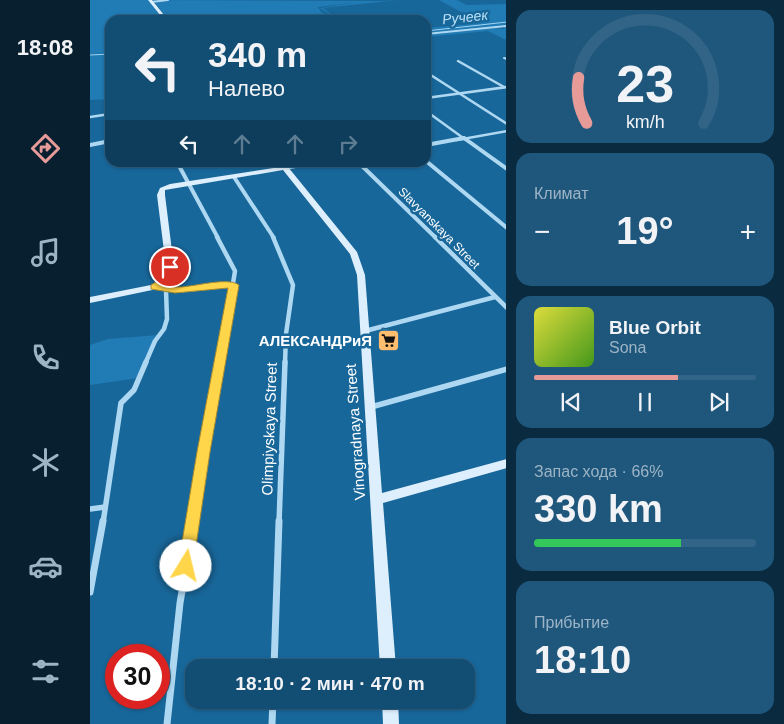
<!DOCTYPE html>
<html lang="ru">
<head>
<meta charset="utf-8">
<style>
	body { margin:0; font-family:Helvetica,sans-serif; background:#1f577c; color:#f1f3f6; height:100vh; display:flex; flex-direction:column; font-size:19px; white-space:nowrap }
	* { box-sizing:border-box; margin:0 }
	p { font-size:16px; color:#9cb4c5 }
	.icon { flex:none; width:28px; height:28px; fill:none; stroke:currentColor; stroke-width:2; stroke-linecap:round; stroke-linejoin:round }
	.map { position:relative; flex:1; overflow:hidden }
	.side { display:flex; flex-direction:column; gap:10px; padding:10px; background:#0a2a40; width:278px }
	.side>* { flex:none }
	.top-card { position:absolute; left:15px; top:15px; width:326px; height:152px; border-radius:15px; box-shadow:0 1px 4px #0004,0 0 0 1px #316486; background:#124d74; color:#f1f3f6; overflow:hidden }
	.speed { position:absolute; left:15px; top:644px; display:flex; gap:10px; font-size:25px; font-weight:700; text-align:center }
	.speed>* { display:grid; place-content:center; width:65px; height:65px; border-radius:50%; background:#124d74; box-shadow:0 1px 4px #0004,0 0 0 1px #316486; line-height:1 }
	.speed .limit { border:8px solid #d22; background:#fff; color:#111 }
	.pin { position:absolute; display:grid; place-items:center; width:42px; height:42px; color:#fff; margin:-21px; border:2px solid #fff; border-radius:50%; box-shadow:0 1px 5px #0007 }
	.me { position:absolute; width:55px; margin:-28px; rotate:9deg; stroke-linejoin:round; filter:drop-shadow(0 0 4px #0008) }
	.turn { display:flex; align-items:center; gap:18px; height:105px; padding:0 20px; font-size:22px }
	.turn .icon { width:65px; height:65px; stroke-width:2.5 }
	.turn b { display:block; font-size:35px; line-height:42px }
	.lanes { display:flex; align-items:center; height:48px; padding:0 20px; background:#0003; justify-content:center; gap:25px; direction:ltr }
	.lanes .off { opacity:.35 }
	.big { font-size:38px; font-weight:600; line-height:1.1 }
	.side .tile { flex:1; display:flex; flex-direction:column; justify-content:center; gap:8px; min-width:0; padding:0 18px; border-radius:15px; background:#1f577c }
	.side .dial { align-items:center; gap:0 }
	.dial svg { height:130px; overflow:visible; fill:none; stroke:#316486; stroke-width:7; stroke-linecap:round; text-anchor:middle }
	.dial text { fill:#f1f3f6; stroke:none }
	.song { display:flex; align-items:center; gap:15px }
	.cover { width:60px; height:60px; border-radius:8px; background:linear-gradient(135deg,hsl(60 70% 55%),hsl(100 70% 35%)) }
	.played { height:5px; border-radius:2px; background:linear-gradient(90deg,#e69b98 65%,#316486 65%) }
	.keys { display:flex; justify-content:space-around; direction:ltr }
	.heat { display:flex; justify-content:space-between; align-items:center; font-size:28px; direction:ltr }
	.charge { height:8px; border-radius:4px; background:linear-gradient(90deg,#34c759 66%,#316486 0) }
	.trip { position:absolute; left:95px; top:659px; width:290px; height:50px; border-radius:15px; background:#124d74; box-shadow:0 1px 4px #0004,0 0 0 1px #316486; font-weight:600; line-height:50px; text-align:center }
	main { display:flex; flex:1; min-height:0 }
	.menu { display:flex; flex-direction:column; width:90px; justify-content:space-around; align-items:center; background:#071f2e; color:#9cb4c5 }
	.menu .icon { width:35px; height:35px }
	.menu .active { color:#e69b98 }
	.menu b { font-size:22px; color:#f1f3f6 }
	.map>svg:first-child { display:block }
	.green { fill:#217bb4 }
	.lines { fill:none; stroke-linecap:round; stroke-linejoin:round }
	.stream { stroke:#a1d5f4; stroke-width:1 }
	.street-far5 { stroke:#aed8f2; stroke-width:2 }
	.street-far4 { stroke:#aed8f2; stroke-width:2.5 }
	.street-far3 { stroke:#aed8f2; stroke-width:4 }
	.street-far2 { stroke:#aed8f2; stroke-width:4.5 }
	.street-far1 { stroke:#aed8f2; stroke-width:5.5 }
	.street { stroke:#aed8f2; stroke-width:7 }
	.secondary { fill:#ddeffc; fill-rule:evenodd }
	.wall { fill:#226e9e }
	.building { fill:#2780b8; stroke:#1b5a81 }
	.route { fill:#ffd54a; stroke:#a68a30 }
	.labels { text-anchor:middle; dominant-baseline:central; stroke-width:5; stroke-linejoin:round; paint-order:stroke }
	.far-street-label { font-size:12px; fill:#fff; stroke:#18679a }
	.far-water-label { font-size:14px; font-style:italic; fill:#bbe1f8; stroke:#18679a }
	.poi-label { font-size:15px; font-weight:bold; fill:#fff; stroke:#18679a; text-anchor:end }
	.street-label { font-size:15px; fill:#fff; stroke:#18679a }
</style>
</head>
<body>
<main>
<nav class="menu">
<b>18:08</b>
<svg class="icon active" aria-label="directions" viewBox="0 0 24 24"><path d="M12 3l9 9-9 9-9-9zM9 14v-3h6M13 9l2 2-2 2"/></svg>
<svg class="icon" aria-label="music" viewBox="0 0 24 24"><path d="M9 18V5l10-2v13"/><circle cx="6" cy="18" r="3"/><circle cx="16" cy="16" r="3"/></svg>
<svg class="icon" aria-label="phone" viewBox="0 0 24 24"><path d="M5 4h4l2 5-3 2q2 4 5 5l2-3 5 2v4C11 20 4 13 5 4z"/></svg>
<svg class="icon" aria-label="climate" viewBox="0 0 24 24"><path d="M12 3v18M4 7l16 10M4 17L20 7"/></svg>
<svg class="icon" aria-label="car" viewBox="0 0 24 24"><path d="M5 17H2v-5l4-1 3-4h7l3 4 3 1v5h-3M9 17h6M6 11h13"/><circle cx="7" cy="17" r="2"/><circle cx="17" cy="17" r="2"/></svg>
<svg class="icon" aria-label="filters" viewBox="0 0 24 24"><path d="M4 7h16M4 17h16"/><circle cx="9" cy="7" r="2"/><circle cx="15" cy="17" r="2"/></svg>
</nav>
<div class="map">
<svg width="417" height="724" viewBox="0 0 417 724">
	<rect width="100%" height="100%" fill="#18679a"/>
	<g class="green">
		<path d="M0,0h58l16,20h-54v33l-20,1z"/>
		<path d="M63,0l229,1 17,-1 -76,8 15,12 -18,-12 33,-5 -35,4 3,5 12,8h-165z"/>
		<path d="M349,0h18l10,5 39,-1v22l-80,8v-3l5,-1h-5v-2l55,-5z"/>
		<path d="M414,27h2v13l-18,-9 -62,6v-2l69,-7 9,1z"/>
		<path d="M20,54v45l-20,1v-45z"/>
		<path d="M68,335l-19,43 -49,7v-40l18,-6z"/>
	</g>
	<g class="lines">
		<g class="stream">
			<path d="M336,31l81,-9"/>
			<path d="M0,55l20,-1"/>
		</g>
		<g class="street-far5">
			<path d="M61,2l17,-2"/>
			<path d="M336,34l81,-8"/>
			<path d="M414,58l3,1"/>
		</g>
		<g class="street-far4">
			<path d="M368,61l46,26"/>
			<path d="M336,72l81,52"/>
			<path d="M336,98l81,-11"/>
			<path d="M336,111l40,29"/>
			<path d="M0,117l20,-3"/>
			<path d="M367,140l50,-9"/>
		</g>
		<g class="street-far3">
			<path d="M374,138l43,31"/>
			<path d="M0,145l20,-4"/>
			<path d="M336,145l38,-7"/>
			<path d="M336,161l81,67"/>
			<path d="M87,162l41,76"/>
			<path d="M268,162l78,76"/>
			<path d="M194,168l35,-6"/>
			<path d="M144,177l40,61"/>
		</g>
		<g class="street-far2">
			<path d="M127,237l18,34 -15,93"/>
			<path d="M183,237l20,48 -7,49 -1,30"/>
			<path d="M345,237l72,71"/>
			<path d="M64,287l29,3 51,-5"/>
			<path d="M275,331l130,-34"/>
			<path d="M55,364l10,-23 9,-12 3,-10 -1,-29"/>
		</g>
		<g class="street-far1">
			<path d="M281,407l136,-38"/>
			<path d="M0,509l15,-2"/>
			<path d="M13,523l18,-120 13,-13 12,-28"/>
			<path d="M103,523l27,-161"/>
			<path d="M189,523l6,-161"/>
		</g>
		<g class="street">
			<path d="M0,592l13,-71"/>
			<path d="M184,668l5,-147"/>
			<path d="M77,724l13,-121 14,-82"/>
			<path d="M182,724l1,-24"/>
		</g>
		<g class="secondary">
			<path d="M58,0h4l16,20h-4z"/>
			<path d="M187,162h7l73,90 8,23 17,218 125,-34v9l-124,35 13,165h-16l-23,-393 -7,-21 -67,-84 -118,20v5l9,72 -5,15 -12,7 -67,14v-6l61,-12 11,-6 4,-12 -9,-72 3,-7 10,-4 110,-17z"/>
			<path d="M292,700h16l1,24h-16z"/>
		</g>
	</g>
	<path class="wall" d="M292,328l9,6 4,10 -1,5h-11l-1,-15z"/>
	<path class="building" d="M292,328l8,1 1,5h3l1,10h-11z"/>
	<path class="route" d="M80,264l5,3 -4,13 -7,5c3,1 8,2 12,2 15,1 51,-11 63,-2l-29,167 -17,114 -2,4 -5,2 -6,-2 -2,-4 19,-114 31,-164 -53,5 -24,-4v-4l11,-7 3,-11z"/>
	<defs>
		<symbol id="supermarket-square" viewBox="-11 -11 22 22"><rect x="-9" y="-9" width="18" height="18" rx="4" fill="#ffbd6f" stroke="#18679a"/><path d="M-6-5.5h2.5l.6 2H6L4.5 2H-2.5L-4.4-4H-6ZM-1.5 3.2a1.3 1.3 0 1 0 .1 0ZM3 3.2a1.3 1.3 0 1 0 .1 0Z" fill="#111"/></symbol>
	</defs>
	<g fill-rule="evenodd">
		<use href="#supermarket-square" x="286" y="328" width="25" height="25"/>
	</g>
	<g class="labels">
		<g class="far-street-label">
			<text transform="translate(349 228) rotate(45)">Slavyanskaya Street</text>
		</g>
		<g class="far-water-label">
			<text transform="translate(375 17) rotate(-6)">Ручеек</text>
		</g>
		<g class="poi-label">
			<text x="282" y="340">АЛЕКСАНДРиЯ</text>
		</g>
		<g class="street-label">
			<text transform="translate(179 429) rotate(-88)">Olimpiyskaya Street</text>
			<text transform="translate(265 432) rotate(-94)">Vinogradnaya Street</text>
		</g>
	</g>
</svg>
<div class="speed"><div class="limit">30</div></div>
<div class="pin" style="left:80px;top:267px;background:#d93025"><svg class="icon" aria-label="arrive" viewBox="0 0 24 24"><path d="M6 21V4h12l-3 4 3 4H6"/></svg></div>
<svg class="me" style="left:96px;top:566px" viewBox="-20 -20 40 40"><circle r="19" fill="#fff"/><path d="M0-13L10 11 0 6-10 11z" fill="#ffd54a"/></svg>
<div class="trip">18:10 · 2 мин · 470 m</div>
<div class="top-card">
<div class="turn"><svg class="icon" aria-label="left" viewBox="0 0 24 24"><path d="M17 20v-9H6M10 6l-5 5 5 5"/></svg><div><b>340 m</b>Налево</div></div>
<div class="lanes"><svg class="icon" aria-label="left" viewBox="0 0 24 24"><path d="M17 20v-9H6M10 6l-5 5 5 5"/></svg><svg class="icon off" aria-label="ahead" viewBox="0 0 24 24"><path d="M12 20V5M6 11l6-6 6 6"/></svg><svg class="icon off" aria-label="ahead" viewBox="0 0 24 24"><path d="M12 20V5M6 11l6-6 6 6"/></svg><svg class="icon off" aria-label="right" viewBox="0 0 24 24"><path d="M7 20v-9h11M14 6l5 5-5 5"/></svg></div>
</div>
</div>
<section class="side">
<div class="tile dial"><svg viewBox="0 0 100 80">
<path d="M14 69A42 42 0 1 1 86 69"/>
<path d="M14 69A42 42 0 0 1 9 41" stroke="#e69b98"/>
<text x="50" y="56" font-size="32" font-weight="700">23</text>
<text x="50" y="72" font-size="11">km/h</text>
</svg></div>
<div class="tile"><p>Климат</p>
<div class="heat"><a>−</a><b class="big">19°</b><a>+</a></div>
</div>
<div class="tile">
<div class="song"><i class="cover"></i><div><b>Blue Orbit</b><p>Sona</p></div></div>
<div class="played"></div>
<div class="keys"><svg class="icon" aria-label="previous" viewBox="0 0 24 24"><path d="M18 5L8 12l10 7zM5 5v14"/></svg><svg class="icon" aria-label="pause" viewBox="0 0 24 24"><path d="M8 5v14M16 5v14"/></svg><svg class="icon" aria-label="next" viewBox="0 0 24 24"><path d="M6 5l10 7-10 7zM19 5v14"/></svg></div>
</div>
<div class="tile"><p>Запас хода · 66%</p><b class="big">330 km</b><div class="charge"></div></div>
<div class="tile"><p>Прибытие</p><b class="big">18:10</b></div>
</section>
</main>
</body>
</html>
